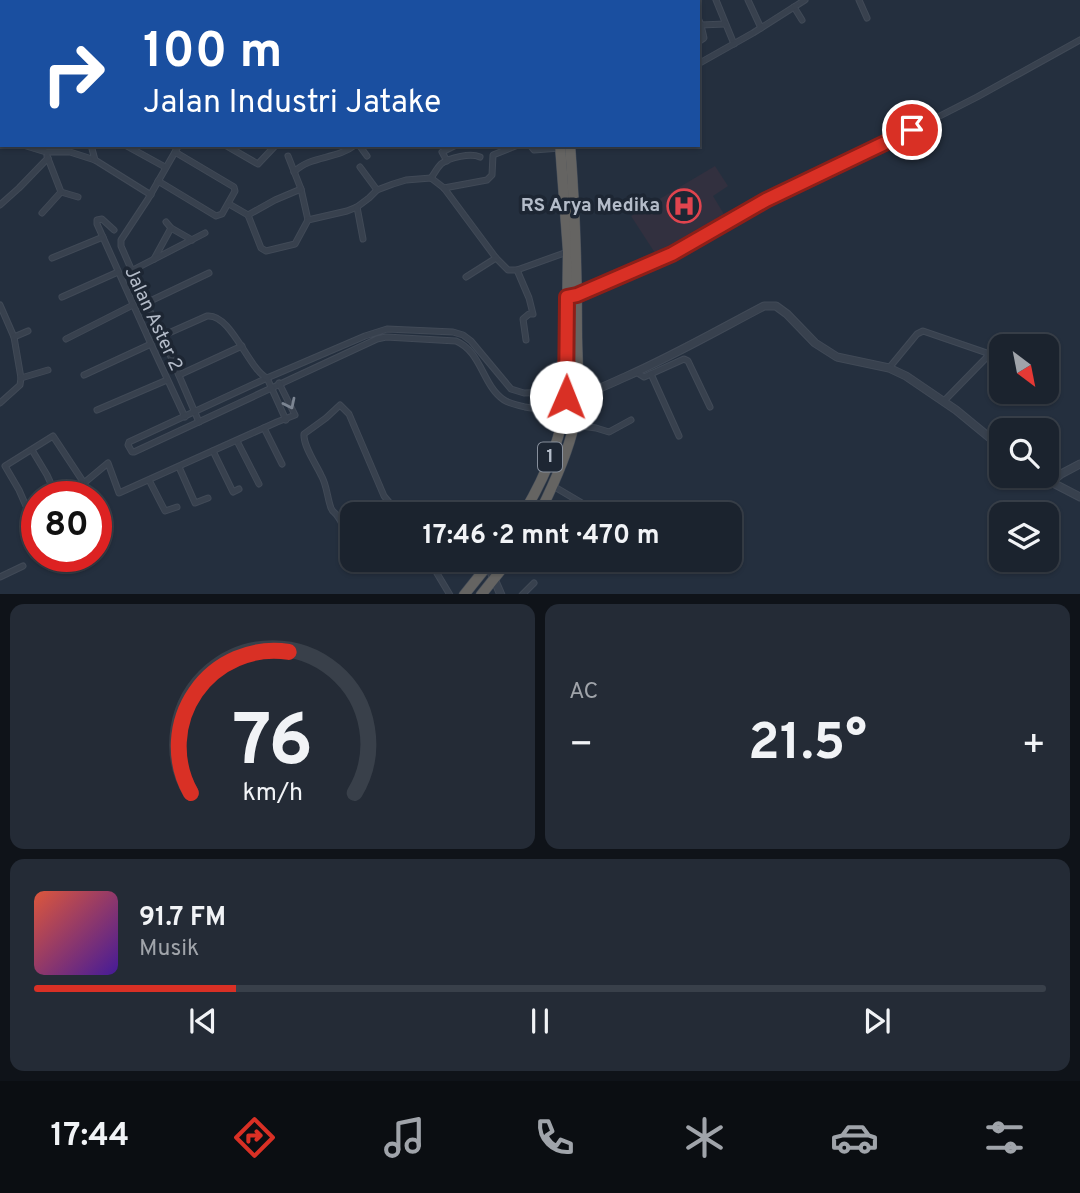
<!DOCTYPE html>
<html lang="id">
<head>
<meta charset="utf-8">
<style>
	body { margin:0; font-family:Overpass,sans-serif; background:#242b36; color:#f1f3f6; height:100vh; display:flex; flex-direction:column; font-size:26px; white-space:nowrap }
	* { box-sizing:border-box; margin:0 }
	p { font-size:23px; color:#a0a4aa }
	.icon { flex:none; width:38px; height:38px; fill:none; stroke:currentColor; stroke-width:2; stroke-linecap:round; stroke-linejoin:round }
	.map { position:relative; height:594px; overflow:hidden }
	.sheet { display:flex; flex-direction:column; gap:10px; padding:10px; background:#0f1319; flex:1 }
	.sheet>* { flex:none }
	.guide { position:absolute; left:0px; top:0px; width:700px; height:147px; box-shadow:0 2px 5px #0004,0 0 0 2px #39404a; background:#1a4fa0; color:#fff; overflow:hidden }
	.needle { width:46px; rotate:148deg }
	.buttons { position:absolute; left:989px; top:334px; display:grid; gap:14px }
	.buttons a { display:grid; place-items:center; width:70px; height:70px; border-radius:14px; background:#1b232e; box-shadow:0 2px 5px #0004,0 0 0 2px #39404a; font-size:35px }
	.speed { position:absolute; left:21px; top:481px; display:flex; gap:14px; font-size:35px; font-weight:700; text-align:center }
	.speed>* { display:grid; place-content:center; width:91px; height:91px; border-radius:50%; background:#1b232e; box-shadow:0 2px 5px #0004,0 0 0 2px #39404a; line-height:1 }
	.speed .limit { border:10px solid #d22; background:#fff; color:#111 }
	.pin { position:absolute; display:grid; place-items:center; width:60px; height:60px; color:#fff; margin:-30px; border:4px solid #fff; border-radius:50%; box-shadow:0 2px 7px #0007 }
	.me { position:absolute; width:77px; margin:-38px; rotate:1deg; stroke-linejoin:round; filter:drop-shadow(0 0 5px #0008) }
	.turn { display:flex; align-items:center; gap:24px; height:147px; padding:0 28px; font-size:32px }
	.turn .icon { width:91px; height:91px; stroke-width:2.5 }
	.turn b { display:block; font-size:49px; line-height:60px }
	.big { font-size:52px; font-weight:700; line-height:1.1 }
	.sheet .widget { flex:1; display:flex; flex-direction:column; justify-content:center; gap:10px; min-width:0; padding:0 24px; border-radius:14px; background:#242b36 }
	.sheet .dial { align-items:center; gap:0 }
	.dial svg { height:182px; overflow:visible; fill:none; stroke:#39404a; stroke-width:7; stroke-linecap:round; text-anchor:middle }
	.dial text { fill:#f1f3f6; stroke:none }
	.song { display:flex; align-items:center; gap:21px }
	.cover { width:84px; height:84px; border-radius:10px; background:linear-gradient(135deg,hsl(10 70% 55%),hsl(260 70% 35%)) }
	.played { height:7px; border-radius:4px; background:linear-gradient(90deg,#d93025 20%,#39404a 20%) }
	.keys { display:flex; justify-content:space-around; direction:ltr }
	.heat { display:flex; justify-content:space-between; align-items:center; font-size:38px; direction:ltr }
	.sheet .tiles { flex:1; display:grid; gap:10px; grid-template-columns:1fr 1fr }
	.widget:last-child { grid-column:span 2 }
	.trip { position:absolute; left:340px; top:502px; width:402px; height:70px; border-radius:14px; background:#1b232e; box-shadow:0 2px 5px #0004,0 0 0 2px #39404a; font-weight:700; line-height:70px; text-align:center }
	.menu { display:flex; height:112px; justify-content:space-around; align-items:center; background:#0b0e12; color:#a0a4aa }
	.menu .icon { width:49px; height:49px }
	.menu .active { color:#d93025 }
	.menu b { font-size:32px; color:#f1f3f6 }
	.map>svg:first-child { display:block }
	.medical { fill:#32303f }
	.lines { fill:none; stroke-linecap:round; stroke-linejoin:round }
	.minor-casing { stroke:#414a57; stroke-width:7 }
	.tertiary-casing { stroke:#414a57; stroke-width:9 }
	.trunk-casing { stroke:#434c59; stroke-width:11 }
	.minor { stroke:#38414e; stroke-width:5 }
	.tertiary { stroke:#38414e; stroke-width:7 }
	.trunk { stroke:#656462; stroke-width:10 }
	.oneway { stroke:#7c8592 }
	.route-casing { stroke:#8d1f18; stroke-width:18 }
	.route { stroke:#d93025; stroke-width:12 }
	.labels { text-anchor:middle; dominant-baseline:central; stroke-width:7; stroke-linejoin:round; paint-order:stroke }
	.shield { fill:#1d2633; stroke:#878f9c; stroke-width:2 }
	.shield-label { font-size:18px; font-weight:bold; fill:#b4bcc9 }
	.poi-label { font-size:19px; font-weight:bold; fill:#b4bcc9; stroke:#1d2633; text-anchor:end }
	.street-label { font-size:19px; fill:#b4bcc9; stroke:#1d2633 }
</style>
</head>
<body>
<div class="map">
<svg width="1080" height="595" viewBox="0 0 1080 595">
	<rect width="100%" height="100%" fill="#242f3e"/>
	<path class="medical" d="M715,166l13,20 -15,10 12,20 -40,24 -30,13 -24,-37z"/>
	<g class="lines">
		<defs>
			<g id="minor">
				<path d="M16,0l1,2"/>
				<path d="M241,0v2"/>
				<path d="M267,0l3,2"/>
				<path d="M327,0l1,2"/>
				<path d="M338,0l1,2"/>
				<path d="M412,0v2"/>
				<path d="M505,0l1,2"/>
				<path d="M601,0l1,2"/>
				<path d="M668,0v2"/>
				<path d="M716,0l18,44"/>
				<path d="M748,0l13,28"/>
				<path d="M859,0l8,18"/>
				<path d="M82,2l3,-2"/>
				<path d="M389,2l1,-1 -1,-1"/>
				<path d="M456,2v-2"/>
				<path d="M794,7l8,13"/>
				<path d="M698,18l3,7 24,-1"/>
				<path d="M698,42l6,-4 -3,-13"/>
				<path d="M698,64l55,-31 52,-33"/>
				<path d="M0,68h2"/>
				<path d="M0,96l2,-1"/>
				<path d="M0,129l2,2"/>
				<path d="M23,145l23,7h24l25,8 56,35"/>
				<path d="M91,145l4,15"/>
				<path d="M125,145l40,22"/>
				<path d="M179,145l-31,54 -27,41v6l25,57 16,33 37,86"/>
				<path d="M225,145l33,19 18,-19"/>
				<path d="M359,145l8,11"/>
				<path d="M530,145l4,5 26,-2"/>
				<path d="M47,156l14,36 17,5"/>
				<path d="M288,156l13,33 7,31"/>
				<path d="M447,161l-5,-9 14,-7"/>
				<path d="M360,167l17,23"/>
				<path d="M294,172c17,-17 42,-12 61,-27"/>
				<path d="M431,178c3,-4 6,-10 10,-14 9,-7 30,-11 39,-7"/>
				<path d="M158,181l58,35 6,-2 13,-23 -1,-4 -59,-35"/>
				<path d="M444,188l43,-8 5,-5 1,-20 25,-10"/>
				<path d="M229,204l19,11 13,33 5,3 29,-7 13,-24 39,-9 10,-4 12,-9 8,-8 16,-6 13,-4 25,-2 13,10 52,70 12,12h9l53,-19"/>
				<path d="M0,205l19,-17 29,-30"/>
				<path d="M357,207l6,32"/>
				<path d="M42,213l19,-21"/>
				<path d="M248,215l27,-15 26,-11"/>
				<path d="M166,222l5,6 21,12"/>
				<path d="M114,230l-12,-11 -5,1v4l54,120 34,73"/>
				<path d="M52,258l51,-21"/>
				<path d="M154,259l17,-31"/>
				<path d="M517,270l12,28 4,16h-4l-6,5 3,21"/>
				<path d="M131,271l74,-38"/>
				<path d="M466,277l30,-19"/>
				<path d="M578,295l94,-41 94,-54 115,-54 96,-49 103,-57"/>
				<path d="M62,297l56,-25"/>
				<path d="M146,303l63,-30"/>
				<path d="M0,305l14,32 7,41 -1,7 -20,18"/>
				<path d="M387,329l66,3 10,3 8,6 40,48 13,4 28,-1 14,3c-14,11 -23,16 -41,12 -7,-2 -15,-3 -21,-7 -22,-15 -22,-48 -48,-59l-70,-4 -9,2 -243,113h-2l-4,-7 1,-3 138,-64 98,-42z"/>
				<path d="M162,336l45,-20c24,-3 42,54 60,62l19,42"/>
				<path d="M14,337l14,-6"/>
				<path d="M66,339l67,-34"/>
				<path d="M889,368l28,-34 6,-3 64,22 1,2 -2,3 -42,43"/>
				<path d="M636,372l8,5 40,-18 4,2 22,46"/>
				<path d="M651,374l28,62"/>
				<path d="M84,375l67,-31"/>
				<path d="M179,375l63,-29"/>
				<path d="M21,378l27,-8"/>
				<path d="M97,410l70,-30"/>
				<path d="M574,425l22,3 13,4 22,-12"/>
				<path d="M264,428l18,36"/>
				<path d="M237,441l22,43"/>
				<path d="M32,450l15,25 10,22"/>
				<path d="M213,451l20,41 6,-3"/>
				<path d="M179,467l16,36 13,-5"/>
				<path d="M149,480l16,31 12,-4"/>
				<path d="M84,483l24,-20 11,30 158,-71 18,-7 -16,-32"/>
				<path d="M553,486l39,23 7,5"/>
				<path d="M96,510l7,15 -7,2"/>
				<path d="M37,531l-18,-41 -14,-24 48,-30 31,47 7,14"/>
				<path d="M352,537l-3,-1c-6,-6 -6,-13 -11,-19 -3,-5 -5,-4 -7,-9 -4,-11 -4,-23 -10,-33 -5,-11 -18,-29 -17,-41l22,-16 14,-13 9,9 35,82 15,18"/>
				<path d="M429,560l21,35"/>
				<path d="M0,577l23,-11"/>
				<path d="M522,595l12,-12"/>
			</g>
			<g id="tertiary">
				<path d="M574,395c18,-2 35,-11 51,-18 48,-21 93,-47 139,-71h12l11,8 28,29 22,14 52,11 17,8 50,34 45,37"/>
				<path d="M1036,476l6,4 9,2 29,15"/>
				<path d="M1051,482l10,-8 19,-10"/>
				<path d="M488,565l13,30"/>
			</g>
			<g id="trunk">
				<path d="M557,0v2"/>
				<path d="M549,2v-2"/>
				<path d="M523,514c21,-35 39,-76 43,-117l2,-146 -8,-106"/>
				<path d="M539,514c14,-28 28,-58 35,-89 7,-30 3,-62 3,-92 0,-63 -2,-125 -7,-188"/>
				<path d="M464,595l28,-35"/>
				<path d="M481,595l28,-35"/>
			</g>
		</defs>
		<use href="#minor" class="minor-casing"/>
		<use href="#tertiary" class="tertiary-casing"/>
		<use href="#trunk" class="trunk-casing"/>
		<use href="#minor" class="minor"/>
		<use href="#tertiary" class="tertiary"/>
		<use href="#trunk" class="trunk"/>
	</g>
	<defs><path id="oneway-chevron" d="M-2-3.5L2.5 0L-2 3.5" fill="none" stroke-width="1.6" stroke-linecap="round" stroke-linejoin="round" transform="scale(1.75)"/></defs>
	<use class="oneway" href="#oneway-chevron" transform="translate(290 404) rotate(64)"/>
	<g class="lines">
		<defs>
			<path id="route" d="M566,397l1,-100 10,-2 95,-41 94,-54 146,-70"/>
		</defs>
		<use href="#route" class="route-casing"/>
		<use href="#route" class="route"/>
	</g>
	<defs>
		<symbol id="hospital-ring" viewBox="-11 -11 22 22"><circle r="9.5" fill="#1d2633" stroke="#e0444e" stroke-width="1.5"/><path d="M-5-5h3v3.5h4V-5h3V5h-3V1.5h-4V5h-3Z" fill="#e0444e"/></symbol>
	</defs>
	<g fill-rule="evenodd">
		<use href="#hospital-ring" x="665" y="187" width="38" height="38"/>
	</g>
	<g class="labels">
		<rect class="shield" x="538" y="442.5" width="24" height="29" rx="5"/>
		<g class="shield-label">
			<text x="550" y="457">1</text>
		</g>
		<g class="poi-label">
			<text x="660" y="206">RS Arya Medika</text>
		</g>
		<g class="street-label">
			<text transform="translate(153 319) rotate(65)">Jalan Aster 2</text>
		</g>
	</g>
</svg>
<div class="buttons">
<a><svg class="needle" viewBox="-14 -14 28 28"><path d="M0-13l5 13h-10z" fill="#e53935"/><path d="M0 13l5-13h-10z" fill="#a0a4aa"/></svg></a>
<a><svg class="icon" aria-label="search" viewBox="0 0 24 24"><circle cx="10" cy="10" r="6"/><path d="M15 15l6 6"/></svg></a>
<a><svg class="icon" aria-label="layers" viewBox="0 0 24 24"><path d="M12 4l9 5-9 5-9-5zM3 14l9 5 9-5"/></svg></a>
</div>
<div class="speed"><div class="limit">80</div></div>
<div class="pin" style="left:912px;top:130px;background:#d93025"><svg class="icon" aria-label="arrive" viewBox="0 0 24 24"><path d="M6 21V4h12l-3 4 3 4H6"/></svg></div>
<svg class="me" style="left:566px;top:397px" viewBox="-20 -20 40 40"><circle r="19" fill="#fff"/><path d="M0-13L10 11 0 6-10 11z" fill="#d93025"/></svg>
<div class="trip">17:46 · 2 mnt · 470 m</div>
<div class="guide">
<div class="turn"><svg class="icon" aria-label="right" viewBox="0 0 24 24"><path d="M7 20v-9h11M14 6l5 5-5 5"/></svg><div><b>100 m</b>Jalan Industri Jatake</div></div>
</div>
</div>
<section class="sheet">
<div class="tiles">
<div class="widget dial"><svg viewBox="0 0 100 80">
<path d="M14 69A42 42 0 1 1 86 69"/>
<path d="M14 69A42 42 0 0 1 57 7" stroke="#d93025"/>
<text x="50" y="56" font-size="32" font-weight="700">76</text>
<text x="50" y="72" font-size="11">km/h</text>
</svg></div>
<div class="widget"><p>AC</p>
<div class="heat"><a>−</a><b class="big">21.5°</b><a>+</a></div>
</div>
<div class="widget">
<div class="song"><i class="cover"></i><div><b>91.7 FM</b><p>Musik</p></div></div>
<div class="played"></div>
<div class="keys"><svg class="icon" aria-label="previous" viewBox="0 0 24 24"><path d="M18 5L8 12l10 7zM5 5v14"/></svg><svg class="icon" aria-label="pause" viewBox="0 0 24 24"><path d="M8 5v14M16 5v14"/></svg><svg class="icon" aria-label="next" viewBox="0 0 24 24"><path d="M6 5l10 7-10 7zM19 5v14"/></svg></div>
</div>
</div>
</section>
<nav class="menu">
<b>17:44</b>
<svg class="icon active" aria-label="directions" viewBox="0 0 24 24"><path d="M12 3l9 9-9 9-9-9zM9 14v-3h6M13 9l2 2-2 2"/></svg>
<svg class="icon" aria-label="music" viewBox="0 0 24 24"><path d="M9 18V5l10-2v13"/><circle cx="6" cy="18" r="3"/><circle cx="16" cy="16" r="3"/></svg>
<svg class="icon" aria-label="phone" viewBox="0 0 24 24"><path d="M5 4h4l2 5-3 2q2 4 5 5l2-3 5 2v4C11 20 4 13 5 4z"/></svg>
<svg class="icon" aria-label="climate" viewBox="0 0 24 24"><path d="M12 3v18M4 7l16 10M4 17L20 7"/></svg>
<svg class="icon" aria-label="car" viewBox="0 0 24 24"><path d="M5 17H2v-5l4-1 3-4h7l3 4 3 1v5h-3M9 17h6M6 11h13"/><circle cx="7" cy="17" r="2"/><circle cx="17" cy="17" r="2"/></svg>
<svg class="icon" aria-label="filters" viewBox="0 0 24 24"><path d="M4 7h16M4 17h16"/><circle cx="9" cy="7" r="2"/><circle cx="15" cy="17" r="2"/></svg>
</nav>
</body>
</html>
